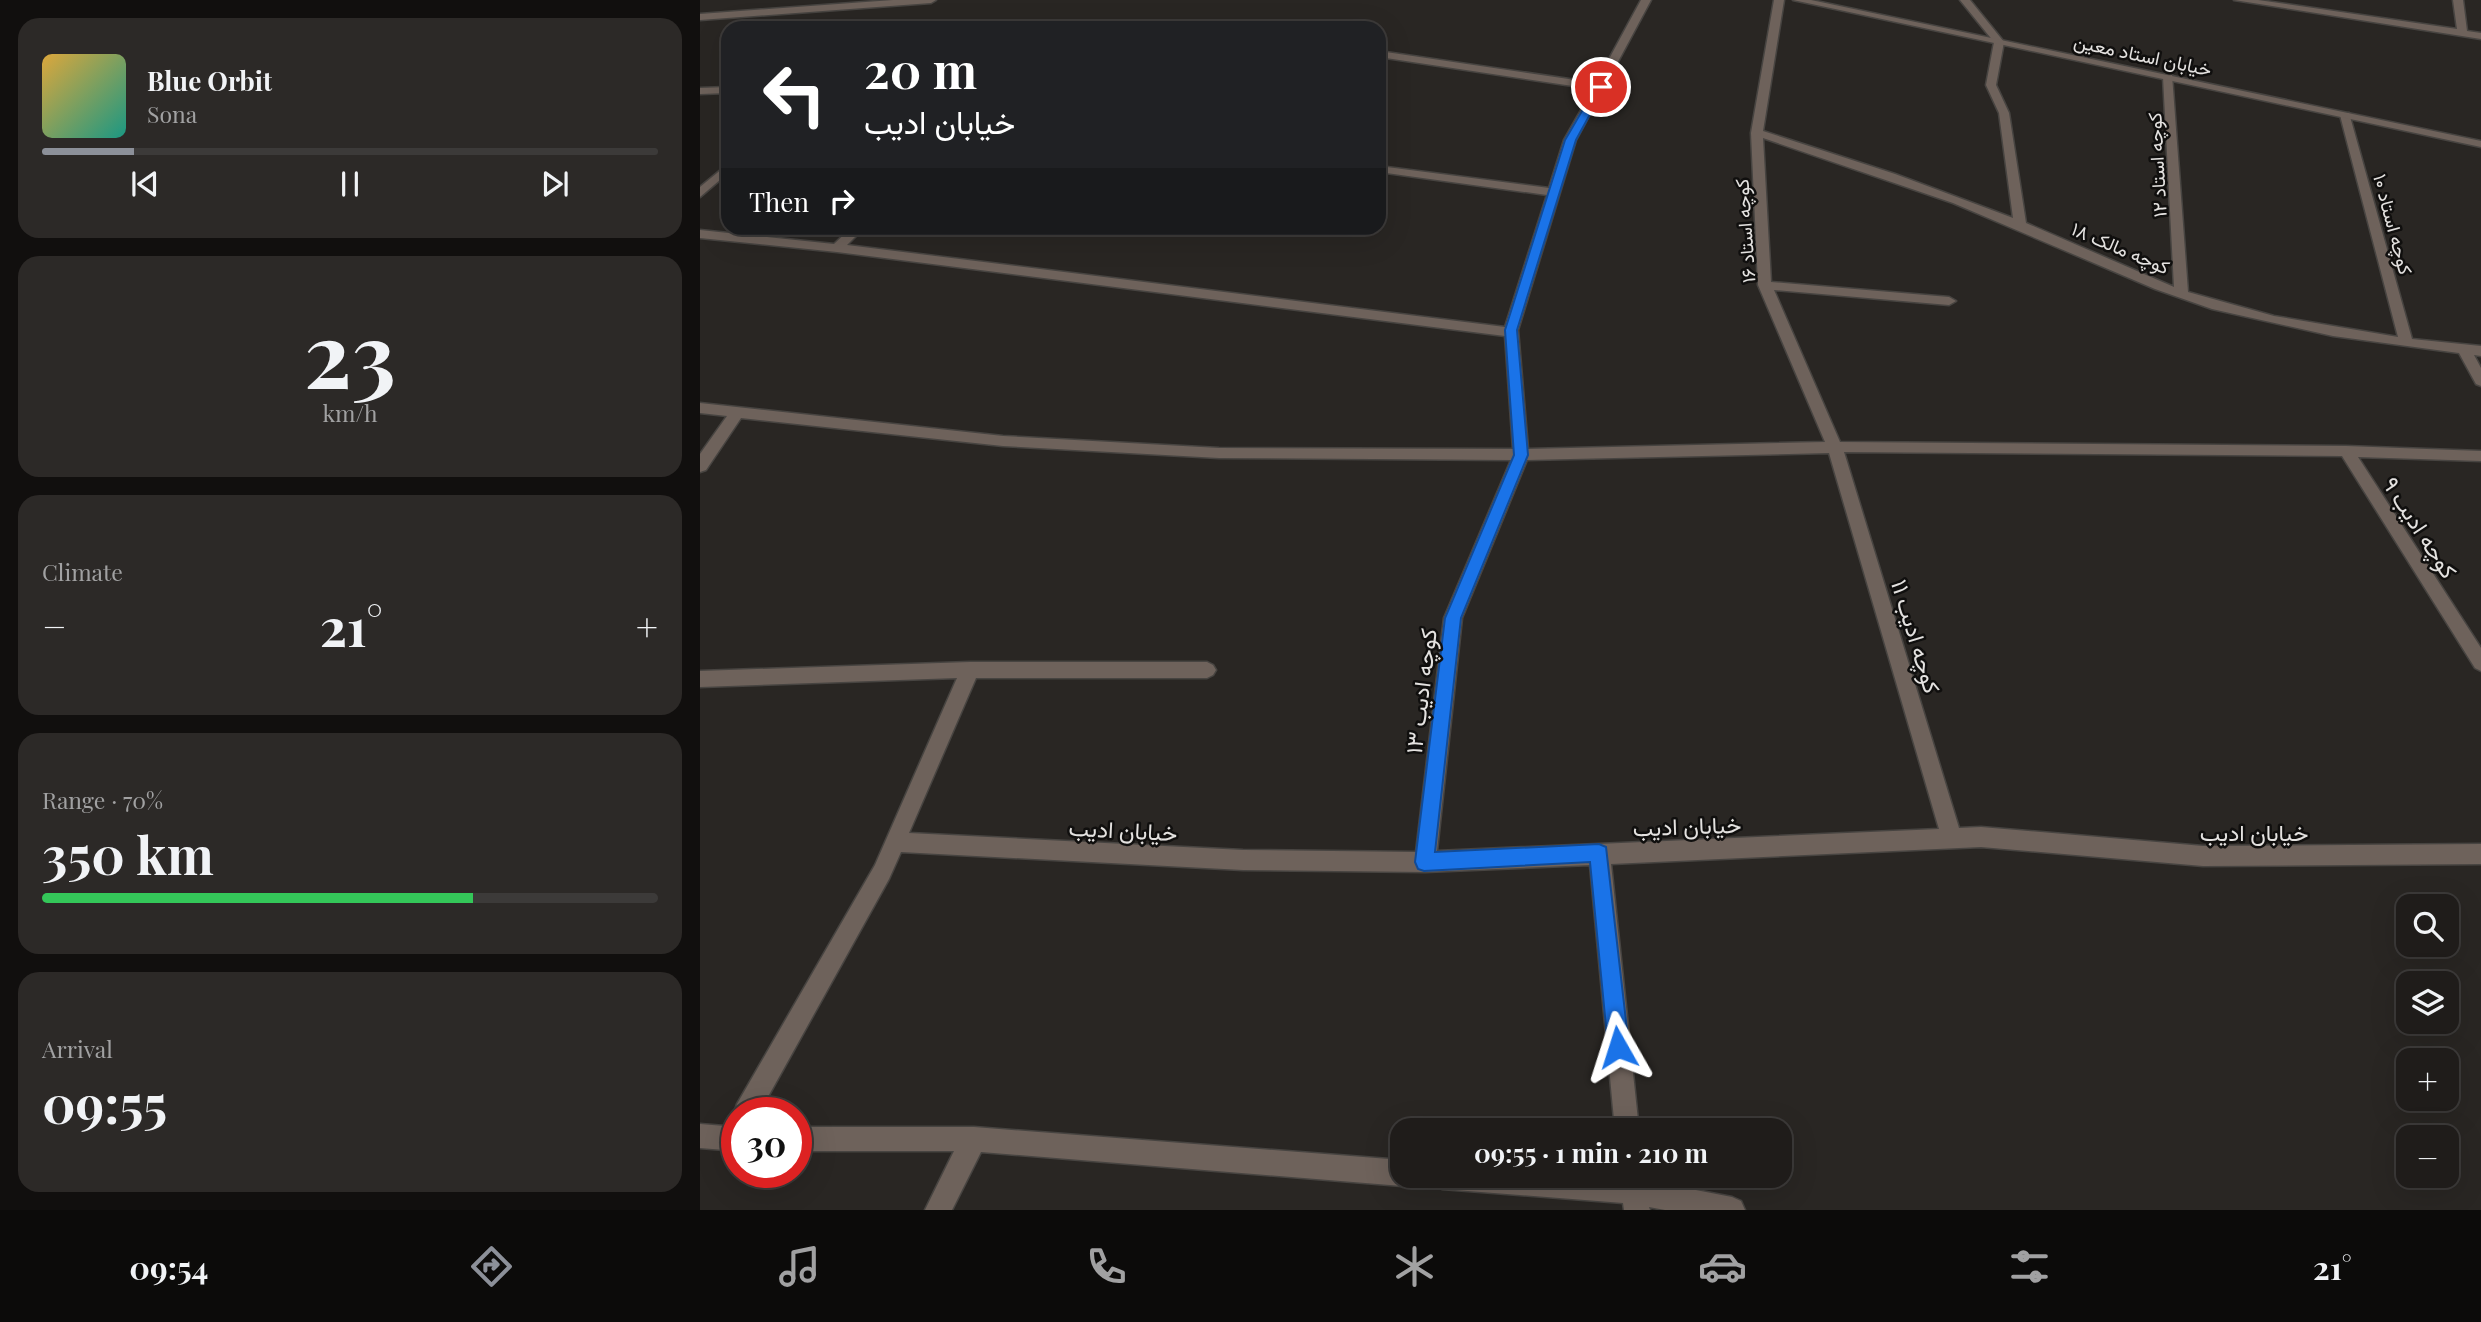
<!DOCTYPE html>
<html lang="en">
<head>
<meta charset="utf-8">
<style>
	body { margin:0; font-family:"Playfair Display",Vazirmatn,serif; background:#2c2927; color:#f1f3f6; height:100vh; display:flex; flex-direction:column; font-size:26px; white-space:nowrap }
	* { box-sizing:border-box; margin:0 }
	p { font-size:23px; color:#a1a1a2 }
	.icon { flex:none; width:38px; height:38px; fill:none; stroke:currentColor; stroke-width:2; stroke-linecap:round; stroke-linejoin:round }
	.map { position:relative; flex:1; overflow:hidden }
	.sheet { display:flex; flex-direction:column; gap:18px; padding:18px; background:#110f0e; width:700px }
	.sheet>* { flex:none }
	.hud { position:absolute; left:21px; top:21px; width:665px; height:214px; border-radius:21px; box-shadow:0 7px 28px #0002,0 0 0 2px #3c3a39; background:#202124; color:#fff; overflow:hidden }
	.tools { position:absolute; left:1696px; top:894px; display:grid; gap:14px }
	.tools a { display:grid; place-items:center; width:63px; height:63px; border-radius:14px; background:#1f1c1a; box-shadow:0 7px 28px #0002,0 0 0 2px #3c3a39; font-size:35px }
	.speed { position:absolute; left:21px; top:1097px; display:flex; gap:14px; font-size:35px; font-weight:700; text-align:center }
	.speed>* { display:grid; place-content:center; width:91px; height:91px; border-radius:50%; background:#1f1c1a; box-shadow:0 7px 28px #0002,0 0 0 2px #3c3a39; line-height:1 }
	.speed .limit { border:10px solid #d22; background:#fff; color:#111 }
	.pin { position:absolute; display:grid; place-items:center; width:60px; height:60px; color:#fff; margin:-30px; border:4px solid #fff; border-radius:50%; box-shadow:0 2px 7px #0007 }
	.me { position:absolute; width:77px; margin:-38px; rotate:354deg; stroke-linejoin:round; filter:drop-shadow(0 0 5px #0008) }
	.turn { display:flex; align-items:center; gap:24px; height:147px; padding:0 28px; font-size:32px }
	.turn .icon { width:91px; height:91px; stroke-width:2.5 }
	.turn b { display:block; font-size:49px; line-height:60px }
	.then { display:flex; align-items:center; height:66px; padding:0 28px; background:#0003; gap:14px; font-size:26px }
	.big { font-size:52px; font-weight:700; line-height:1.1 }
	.sheet .widget { flex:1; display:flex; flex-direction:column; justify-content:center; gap:10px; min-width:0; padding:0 24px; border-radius:21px; background:#2c2927 }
	.sheet .dial { align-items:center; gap:0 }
	.dial b { font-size:91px; line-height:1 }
	.song { display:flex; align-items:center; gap:21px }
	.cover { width:84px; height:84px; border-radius:10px; background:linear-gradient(135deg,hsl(40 70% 55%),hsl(170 70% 35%)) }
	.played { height:7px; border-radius:4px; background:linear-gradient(90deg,#8c9099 15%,#3c3a39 15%) }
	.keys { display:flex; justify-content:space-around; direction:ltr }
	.heat { display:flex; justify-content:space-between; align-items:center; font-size:38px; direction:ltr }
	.charge { height:10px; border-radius:5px; background:linear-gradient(90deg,#34c759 70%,#3c3a39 0) }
	.trip { position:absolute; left:690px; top:1118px; width:402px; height:70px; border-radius:21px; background:#1f1c1a; box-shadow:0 7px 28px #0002,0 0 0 2px #3c3a39; font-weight:700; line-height:70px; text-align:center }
	.dock { display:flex; height:112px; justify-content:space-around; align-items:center; background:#0c0b0a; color:#a1a1a2 }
	.dock .icon { width:49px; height:49px }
	.dock .active { color:#8c9099 }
	.dock b { font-size:32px; color:#f1f3f6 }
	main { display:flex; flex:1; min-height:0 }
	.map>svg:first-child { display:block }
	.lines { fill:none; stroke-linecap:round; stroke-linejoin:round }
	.minor-casing { stroke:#474441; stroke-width:3 }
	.tertiary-casing { stroke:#474441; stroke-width:3 }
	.minor { fill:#6e625b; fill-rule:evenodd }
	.tertiary { fill:#6e625b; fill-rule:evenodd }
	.route { fill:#1a73e8; stroke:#114b97; stroke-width:2 }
	.labels { text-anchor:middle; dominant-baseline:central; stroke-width:5; stroke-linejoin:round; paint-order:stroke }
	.far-street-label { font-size:19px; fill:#e4e2e0; stroke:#100f0e }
	.street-label { font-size:23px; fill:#e4e2e0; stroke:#100f0e }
</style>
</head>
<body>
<main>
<section class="sheet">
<div class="widget">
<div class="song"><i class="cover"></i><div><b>Blue Orbit</b><p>Sona</p></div></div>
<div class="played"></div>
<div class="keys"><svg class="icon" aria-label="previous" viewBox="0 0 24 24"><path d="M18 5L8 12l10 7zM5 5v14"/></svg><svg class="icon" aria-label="pause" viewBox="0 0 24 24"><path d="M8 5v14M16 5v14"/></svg><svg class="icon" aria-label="next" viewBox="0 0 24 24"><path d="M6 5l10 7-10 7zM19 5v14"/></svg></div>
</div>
<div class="widget dial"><b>23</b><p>km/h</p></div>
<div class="widget"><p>Climate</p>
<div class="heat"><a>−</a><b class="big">21°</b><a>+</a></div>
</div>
<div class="widget"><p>Range · 70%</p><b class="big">350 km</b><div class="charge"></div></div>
<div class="widget"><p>Arrival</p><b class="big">09:55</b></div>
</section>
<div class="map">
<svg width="1781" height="1210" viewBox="0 0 1781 1210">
	<rect width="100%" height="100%" fill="#292623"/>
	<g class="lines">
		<defs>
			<g id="minor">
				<path d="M193,0h43l-5,3 -231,17v-6z"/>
				<path d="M941,0h10l-75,140 -58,190 10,119 297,-7 -67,-157 -7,-152 23,-133h10l-21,131 132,43 118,44 -14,-105 -13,-28 8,-43 -34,-42h10l34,42 -8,43 13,28 17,110 148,64 -11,-210 9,-2 16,217 86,24 124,21 -58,-222 9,-2 63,226 69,7v10l-7,-1 7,13v18l-5,-2 -17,-31 -126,-17 -121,-27 -57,-20 -202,-86 -190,-65 8,144 178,15 7,4 -7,4 -175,-15 66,152 506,4 135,5v10l-123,-4 123,191v23l-6,-3 -133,-212 -498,-4 115,376 22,-1 222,19 278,-2v20l-278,2 -222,-19 -370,17 28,266h-24l-25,-265 -165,7 -182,-2 -342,-18 -12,27 -130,234h-22v7l-3,-7 3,-9 138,-239 82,-187 -257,9v-16l270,-9h237l6,3 3,5 -3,5 -6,3h-231l-67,155 334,17 173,2 28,-234 67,-158 -292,-2 -216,-12 -262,-28 -35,52 -6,2v-18l27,-38 -27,-3v-10l303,33 216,12 294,1 -8,-113 -668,-84 -137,-14v-8l134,14 17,-16h13l-17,17 658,82 42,-132 -168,-23v-6l170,22 15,-48 29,-51 -214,-32v-6l217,32zM1129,453l110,376 -502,22 25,-233 65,-158z"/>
				<path d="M1534,0h24l199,29 -4,-29h10l4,31 14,2v6z"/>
				<path d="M28,87v6l-28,1v-6z"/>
				<path d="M28,164v9l-28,24v-10z"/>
				<path d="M0,1124l37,3v24l-37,-3z"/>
				<path d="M96,1127h178l428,33v16h11l-2,6 -9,4 -421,-34 -29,58h-27l29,-59h-158z"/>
				<path d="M729,1176h215v4l88,17 9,4 4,9h-80l-16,-3 1,3h-26l-1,-7 -181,-14 -9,-4z"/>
			</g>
			<path id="tertiary" d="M1093,0h18l670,141v6z"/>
		</defs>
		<use href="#minor" class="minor-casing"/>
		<use href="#tertiary" class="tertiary-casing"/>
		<use href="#minor" class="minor"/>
		<use href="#tertiary" class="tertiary"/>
	</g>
	<path class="route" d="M901,84l4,3 -29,53 -59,190 11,125 -67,163 -26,234 164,-8 7,3 23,200 -3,8 -8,3 -7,-3 -3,-8 -18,-185 -166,9 -6,-2 -3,-7 30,-244 69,-163 -9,-125 60,-190 31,-53z"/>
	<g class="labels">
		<g class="far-street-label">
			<text transform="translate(1443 54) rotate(12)">خیابان استاد معین</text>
			<text transform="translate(1456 165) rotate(-93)">کوچه استاد ۱۲</text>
			<text transform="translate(1694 224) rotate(75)">کوچه استاد ۱۰</text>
			<text transform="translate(1044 231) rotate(-94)">کوچه استاد ۱۶</text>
			<text transform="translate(1421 247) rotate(23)">کوچه مالک ۱۸</text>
		</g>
		<g class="street-label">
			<text transform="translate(1721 527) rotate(57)">کوچه ادیب ۹</text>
			<text transform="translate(1217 636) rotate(73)">کوچه ادیب ۱۱</text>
			<text transform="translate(720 691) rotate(-83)">کوچه ادیب ۱۳</text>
			<text transform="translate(987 825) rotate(-2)">خیابان ادیب</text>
			<text transform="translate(423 829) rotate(3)">خیابان ادیب</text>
			<text x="1554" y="831">خیابان ادیب</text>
		</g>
	</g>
</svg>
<div class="tools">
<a><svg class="icon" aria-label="search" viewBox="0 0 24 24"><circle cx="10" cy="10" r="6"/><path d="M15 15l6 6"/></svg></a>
<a><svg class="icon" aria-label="layers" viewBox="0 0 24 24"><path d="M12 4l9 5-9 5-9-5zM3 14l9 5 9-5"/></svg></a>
<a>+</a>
<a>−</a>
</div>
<div class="speed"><div class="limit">30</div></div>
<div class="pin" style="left:901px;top:87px;background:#d93025"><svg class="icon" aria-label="arrive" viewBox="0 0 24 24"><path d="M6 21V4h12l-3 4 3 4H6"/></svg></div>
<svg class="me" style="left:918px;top:1047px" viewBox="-20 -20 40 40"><path d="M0-17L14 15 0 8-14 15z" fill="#1a73e8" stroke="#fff" stroke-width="4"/></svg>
<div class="trip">09:55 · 1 min · 210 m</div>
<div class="hud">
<div class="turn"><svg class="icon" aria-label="left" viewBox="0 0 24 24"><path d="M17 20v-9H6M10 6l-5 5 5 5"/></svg><div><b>20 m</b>خیابان ادیب</div></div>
<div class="then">Then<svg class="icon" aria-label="right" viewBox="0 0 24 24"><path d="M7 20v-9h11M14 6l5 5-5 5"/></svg></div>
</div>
</div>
</main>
<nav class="dock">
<b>09:54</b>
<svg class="icon active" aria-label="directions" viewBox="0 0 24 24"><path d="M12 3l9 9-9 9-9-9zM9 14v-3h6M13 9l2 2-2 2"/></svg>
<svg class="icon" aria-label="music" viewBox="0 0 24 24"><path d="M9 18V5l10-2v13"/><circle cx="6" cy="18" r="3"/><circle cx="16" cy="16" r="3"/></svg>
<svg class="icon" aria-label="phone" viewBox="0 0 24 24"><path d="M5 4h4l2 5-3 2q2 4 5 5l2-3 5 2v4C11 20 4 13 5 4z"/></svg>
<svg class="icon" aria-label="climate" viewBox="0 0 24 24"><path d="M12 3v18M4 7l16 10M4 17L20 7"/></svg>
<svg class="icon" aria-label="car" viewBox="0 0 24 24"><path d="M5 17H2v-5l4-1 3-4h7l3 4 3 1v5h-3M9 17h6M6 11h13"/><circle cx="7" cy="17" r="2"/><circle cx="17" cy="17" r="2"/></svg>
<svg class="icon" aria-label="filters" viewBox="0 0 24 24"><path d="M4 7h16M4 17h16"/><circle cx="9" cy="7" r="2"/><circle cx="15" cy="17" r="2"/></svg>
<b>21°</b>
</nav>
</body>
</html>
